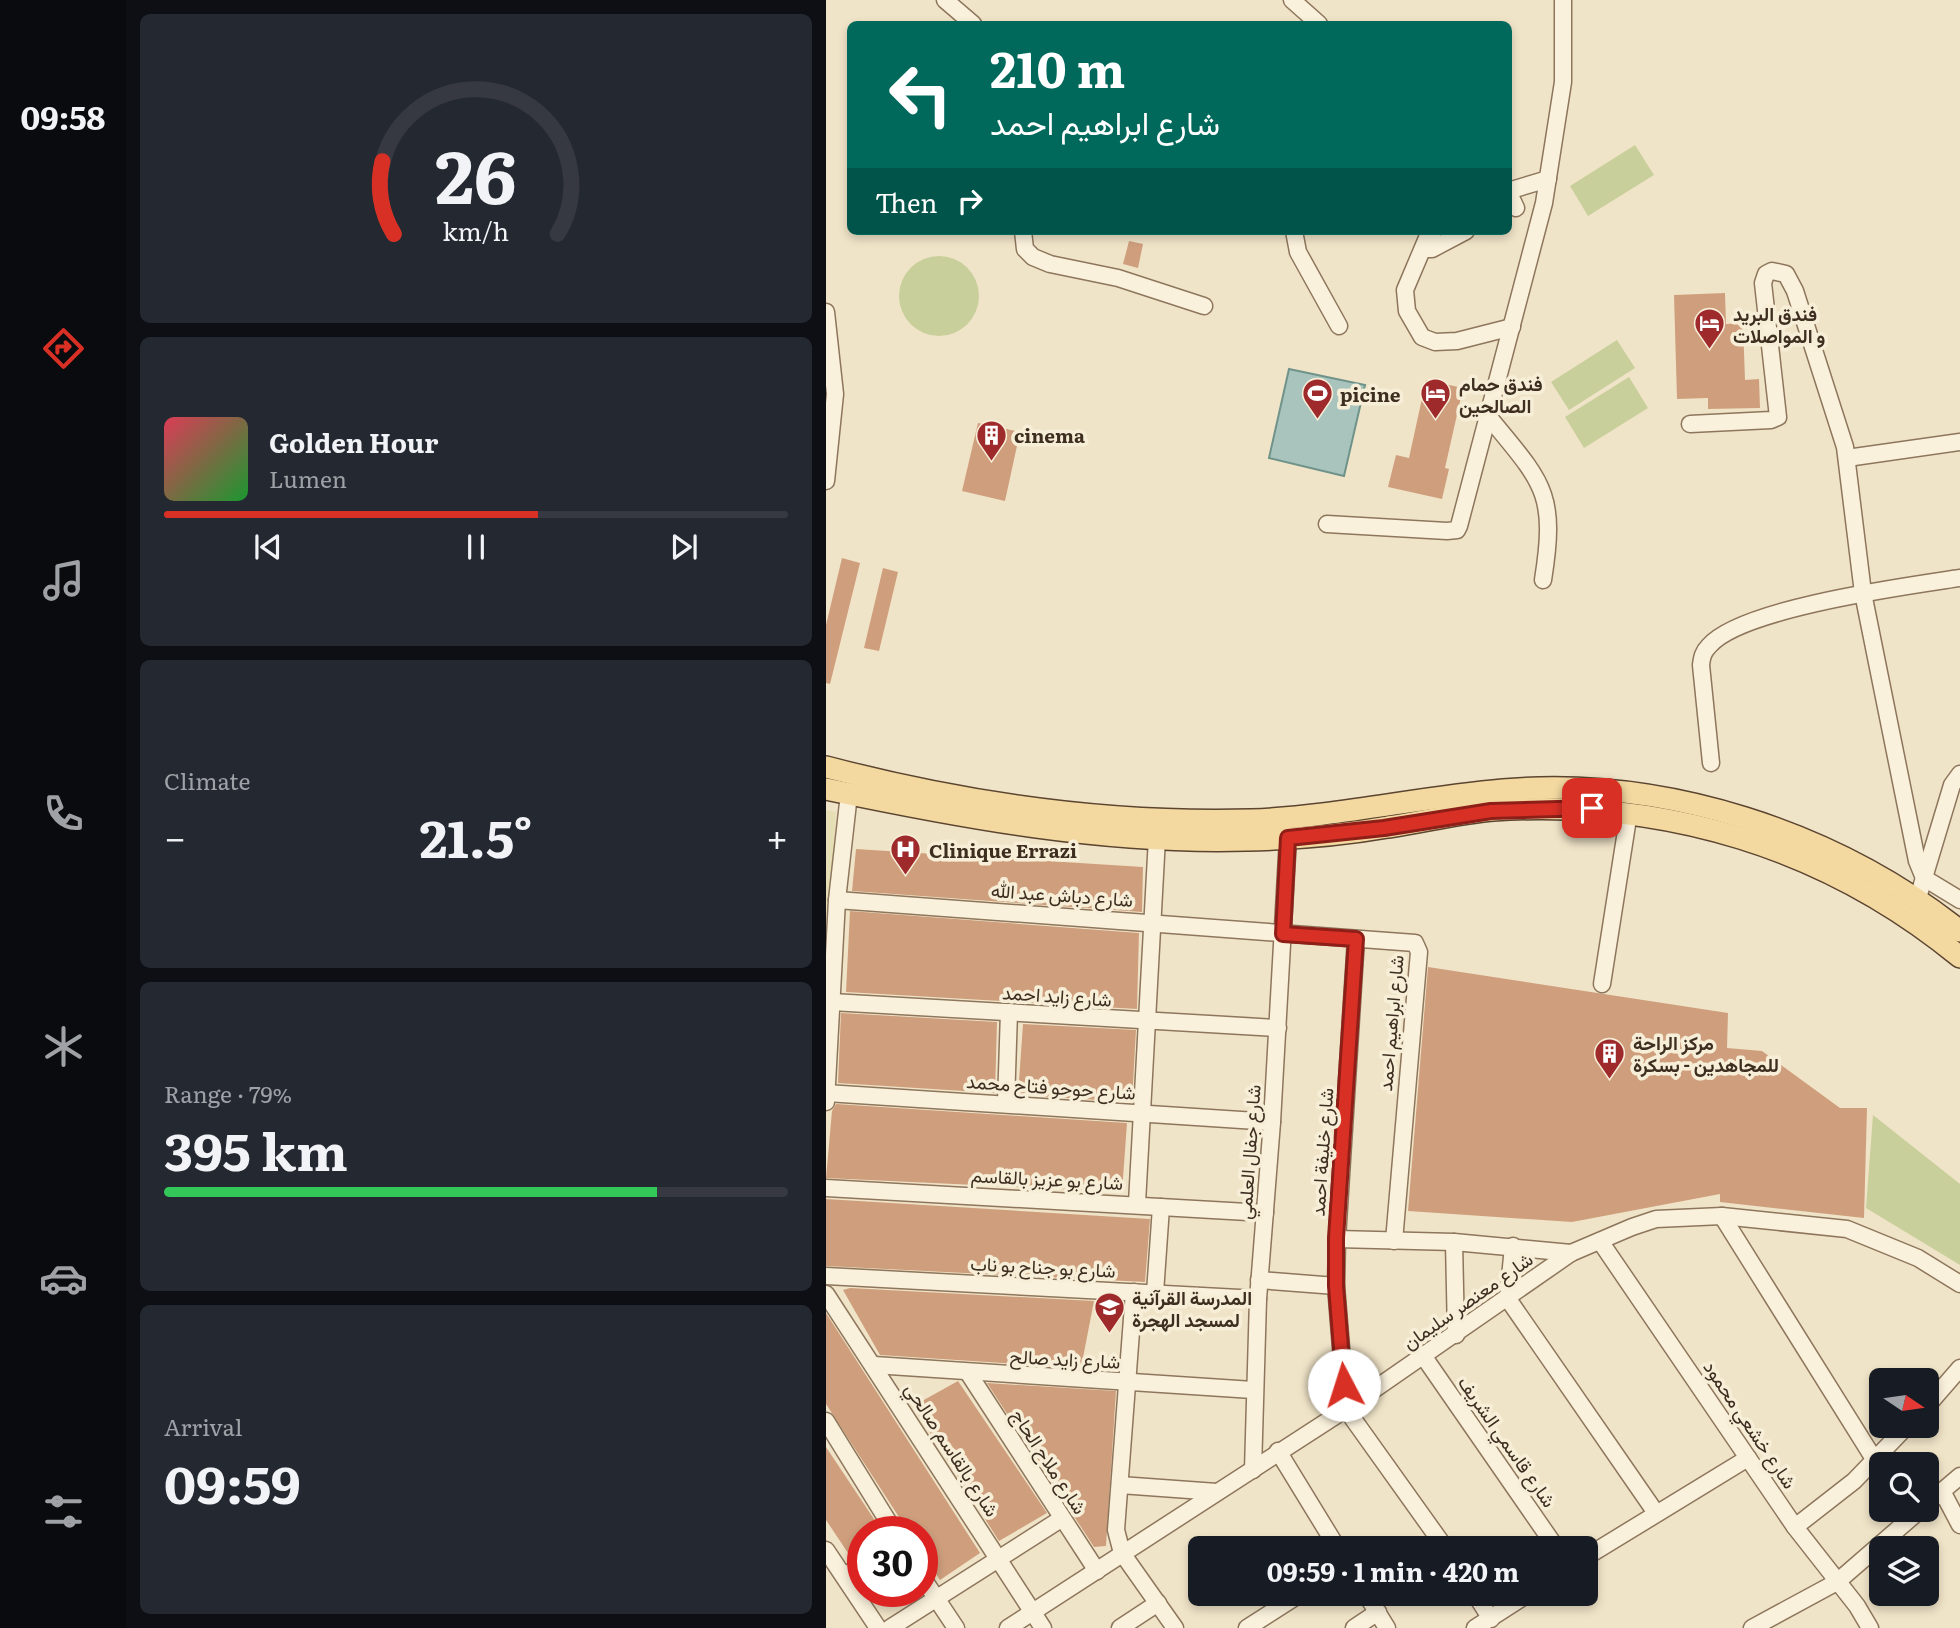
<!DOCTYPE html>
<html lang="en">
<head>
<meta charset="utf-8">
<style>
	body { margin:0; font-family:Literata,Vazirmatn,serif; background:#242831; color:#f1f3f6; height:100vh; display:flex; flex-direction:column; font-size:26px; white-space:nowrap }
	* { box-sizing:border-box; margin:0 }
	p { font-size:23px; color:#9ea1a6 }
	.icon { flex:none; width:38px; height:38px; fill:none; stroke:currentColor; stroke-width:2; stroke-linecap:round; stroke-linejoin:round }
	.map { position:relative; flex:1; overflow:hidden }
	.panel { display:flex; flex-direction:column; gap:14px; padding:14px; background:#0d0f14; width:700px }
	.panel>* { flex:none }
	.guide { position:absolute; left:21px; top:21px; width:665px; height:214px; border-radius:10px; box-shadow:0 4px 10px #0003; background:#00695c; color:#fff; overflow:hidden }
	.needle { width:46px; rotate:103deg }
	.buttons { position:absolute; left:1043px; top:1368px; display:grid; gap:14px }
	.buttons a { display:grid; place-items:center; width:70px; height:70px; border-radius:10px; background:#171b24; box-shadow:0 4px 10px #0003; font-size:35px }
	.speed { position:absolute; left:21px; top:1516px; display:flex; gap:14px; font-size:35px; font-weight:700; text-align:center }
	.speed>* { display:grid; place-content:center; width:91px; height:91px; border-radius:50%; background:#171b24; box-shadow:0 4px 10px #0003; line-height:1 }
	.speed .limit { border:10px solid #d22; background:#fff; color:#111 }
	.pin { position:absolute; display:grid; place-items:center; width:60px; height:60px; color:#fff; margin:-30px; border-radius:14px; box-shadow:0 4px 10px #0006 }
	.me { position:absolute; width:77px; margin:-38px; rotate:355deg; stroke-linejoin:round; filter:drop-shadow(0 0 5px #0008) }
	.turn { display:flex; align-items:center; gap:24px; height:147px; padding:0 28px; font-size:32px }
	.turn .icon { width:91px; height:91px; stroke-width:2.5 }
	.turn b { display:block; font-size:49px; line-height:60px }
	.then { display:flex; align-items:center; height:66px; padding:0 28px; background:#0003; gap:14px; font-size:26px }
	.big { font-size:52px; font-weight:700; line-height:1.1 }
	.panel .card { flex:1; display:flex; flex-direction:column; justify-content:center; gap:10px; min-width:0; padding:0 24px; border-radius:10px; background:#242831 }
	.panel .dial { align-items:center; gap:0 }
	.dial svg { height:182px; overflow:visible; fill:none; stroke:#363941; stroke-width:7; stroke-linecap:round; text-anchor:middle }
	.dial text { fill:#f1f3f6; stroke:none }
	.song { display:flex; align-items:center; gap:21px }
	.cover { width:84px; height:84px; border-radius:10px; background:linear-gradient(135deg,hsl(350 70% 55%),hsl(130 70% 35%)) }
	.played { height:7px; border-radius:4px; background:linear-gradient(90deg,#d93025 60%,#363941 60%) }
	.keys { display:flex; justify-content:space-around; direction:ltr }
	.heat { display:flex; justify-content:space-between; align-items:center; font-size:38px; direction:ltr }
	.charge { height:10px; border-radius:5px; background:linear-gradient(90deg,#34c759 79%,#363941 0) }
	.trip { position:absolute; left:362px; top:1536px; width:410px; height:70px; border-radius:10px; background:#171b24; box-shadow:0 4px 10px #0003; font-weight:700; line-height:70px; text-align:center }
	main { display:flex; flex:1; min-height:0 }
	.dock { display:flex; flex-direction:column; width:126px; justify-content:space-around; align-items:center; background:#090b0e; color:#9ea1a6 }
	.dock .icon { width:49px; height:49px }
	.dock .current { color:#d93025 }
	.dock b { font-size:32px; color:#f1f3f6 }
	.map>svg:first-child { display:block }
	.farmland { fill:#e6deb5 }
	.green { fill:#c9cf9b }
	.water { fill:#a9c4bc; stroke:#6f938a; stroke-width:2 }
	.building { fill:#cf9f7d }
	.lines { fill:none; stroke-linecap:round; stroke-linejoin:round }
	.minor-casing { stroke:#8d765c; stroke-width:19 }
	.major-casing { stroke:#5b4430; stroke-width:24 }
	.minor { stroke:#faf1dc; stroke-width:16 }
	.major { stroke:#f3d9a0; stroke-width:21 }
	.route-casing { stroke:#8d1f18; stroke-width:18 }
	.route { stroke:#d93025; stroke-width:12 }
	.labels { text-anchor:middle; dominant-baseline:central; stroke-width:7; stroke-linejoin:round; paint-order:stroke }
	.poi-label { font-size:19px; font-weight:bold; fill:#3d2e20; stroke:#f7eed8; text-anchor:start }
	.street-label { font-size:19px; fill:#3d2e20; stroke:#f7eed8 }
</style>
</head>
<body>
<main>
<nav class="dock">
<b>09:58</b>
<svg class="icon current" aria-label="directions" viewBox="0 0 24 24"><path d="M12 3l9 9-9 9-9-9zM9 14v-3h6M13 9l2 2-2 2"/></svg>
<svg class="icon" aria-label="music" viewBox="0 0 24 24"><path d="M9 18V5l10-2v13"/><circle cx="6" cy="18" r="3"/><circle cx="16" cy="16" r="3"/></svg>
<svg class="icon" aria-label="phone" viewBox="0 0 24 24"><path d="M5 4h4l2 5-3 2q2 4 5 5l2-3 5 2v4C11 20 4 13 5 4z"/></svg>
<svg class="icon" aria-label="climate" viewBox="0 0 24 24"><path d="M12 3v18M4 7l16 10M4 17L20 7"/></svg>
<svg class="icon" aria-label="car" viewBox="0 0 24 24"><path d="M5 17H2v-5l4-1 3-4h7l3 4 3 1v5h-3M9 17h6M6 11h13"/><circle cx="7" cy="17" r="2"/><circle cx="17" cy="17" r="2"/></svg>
<svg class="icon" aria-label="filters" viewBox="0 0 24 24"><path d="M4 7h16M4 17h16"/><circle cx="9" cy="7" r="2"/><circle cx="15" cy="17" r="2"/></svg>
</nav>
<section class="panel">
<div class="card dial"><svg viewBox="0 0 100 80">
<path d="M14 69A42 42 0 1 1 86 69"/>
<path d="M14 69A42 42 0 0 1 9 37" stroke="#d93025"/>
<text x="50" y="56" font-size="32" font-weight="700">26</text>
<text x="50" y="72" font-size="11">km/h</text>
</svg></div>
<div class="card">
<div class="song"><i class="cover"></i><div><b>Golden Hour</b><p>Lumen</p></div></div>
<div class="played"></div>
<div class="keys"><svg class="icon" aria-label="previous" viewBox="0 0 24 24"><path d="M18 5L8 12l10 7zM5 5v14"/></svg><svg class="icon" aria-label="pause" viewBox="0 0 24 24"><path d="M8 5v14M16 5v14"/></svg><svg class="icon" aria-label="next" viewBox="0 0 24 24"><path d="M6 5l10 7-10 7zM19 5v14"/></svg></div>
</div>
<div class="card"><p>Climate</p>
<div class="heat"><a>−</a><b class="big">21.5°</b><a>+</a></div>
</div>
<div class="card"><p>Range · 79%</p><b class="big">395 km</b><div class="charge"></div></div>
<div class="card"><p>Arrival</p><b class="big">09:59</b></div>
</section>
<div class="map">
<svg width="1134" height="1628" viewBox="0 0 1134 1628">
	<rect width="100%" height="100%" fill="#f0e4c8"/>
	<path class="farmland" d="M0,810l10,2 -10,162z"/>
	<g class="green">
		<path d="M809,145l19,30 -66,41 -18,-30z"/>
		<circle cx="113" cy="296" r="40"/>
		<path d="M791,340l18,28 -66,42 -18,-28z"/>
		<path d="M803,377l19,31 -64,40 -19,-31z"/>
		<path d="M1047,1115l87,69v81l-94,-57z"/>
	</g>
	<path class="water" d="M463,369l76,16 -21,91 -75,-18z"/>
	<g class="building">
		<path d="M303,241l14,3 -5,24 -15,-4z"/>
		<path d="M899,293l1,31 17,-1 2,57 14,-1 1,29 -52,1v-11l-31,1 -3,-104z"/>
		<path d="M600,380l37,8 -18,80 4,1 -7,30 -54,-12 8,-32 13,3z"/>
		<path d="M152,423l42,9 -15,69 -43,-10z"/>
		<path d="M16,558l18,5 -30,121 -4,-1v-58z"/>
		<path d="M57,568l15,4 -19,79 -15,-3z"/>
		<path d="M30,849l287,18 -1,45 -290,-21z"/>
		<path d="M24,911l289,22 -2,76 -291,-17z"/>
		<path d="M602,967l300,46 -1,35 35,3 78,57h27l-3,110 -144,-16v-8l-148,28 -164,-11z"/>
		<path d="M15,1013l156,9 -2,71 -157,-10z"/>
		<path d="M197,1024l113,6 -4,72 -114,-7z"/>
		<path d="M10,1104l291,19 -5,69 -296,-14 6,-67z"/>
		<path d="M0,1199l324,20 -5,63 -319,-16z"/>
		<path d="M24,1288l244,13 -13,67 -201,-13 -37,-65z"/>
		<path d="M0,1313l154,240 -40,27 -18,-27v-22h-14l-82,-127z"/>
		<path d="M132,1381l89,132 -48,28 -86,-135z"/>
		<path d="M161,1383l129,8 -10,155 -12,1z"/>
		<path d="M0,1447l56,84h-19v24l-11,4 -26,-39z"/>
	</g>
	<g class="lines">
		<defs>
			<g id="minor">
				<path d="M119,0l28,24"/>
				<path d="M466,0l27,24"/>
				<path d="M690,208l-8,-17 40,-12"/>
				<path d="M197,231l2,18 8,8 17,7 68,14 86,28"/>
				<path d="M468,231l4,21 41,74"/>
				<path d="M608,231l-7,7 -22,52 2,21 15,26 13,5 22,-1 55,-14"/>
				<path d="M598,249h8l34,-18"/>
				<path d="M0,312l9,82 -9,87"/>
				<path d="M662,416c55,67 69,76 55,164"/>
				<path d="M864,424l81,-4 7,-3 -15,-134 3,-9 6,-3 14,3 9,17 50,156 18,146 54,268 7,17 36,22"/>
				<path d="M1021,458l113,-16"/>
				<path d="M501,524l120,7 10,-1 2,-4 85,-323 19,-121v-82"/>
				<path d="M885,763l-10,-98c1,-8 2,-13 8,-19 32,-38 199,-60 251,-68"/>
				<path d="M11,900l578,43 4,9 -25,289"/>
				<path d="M1091,901l35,-116 8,-11"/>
				<path d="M530,939l-19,300 -1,47 10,123 100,140"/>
				<path d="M776,984l27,-172"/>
				<path d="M6,1002l446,26"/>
				<path d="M0,1093l446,29"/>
				<path d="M0,1102l11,-202 12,-106"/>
				<path d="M180,1103l3,-91"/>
				<path d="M0,1188l439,25"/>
				<path d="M311,1203l20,-365"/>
				<path d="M896,1216l152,243"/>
				<path d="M511,1239l117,3 117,11"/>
				<path d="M774,1241l195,286 62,79 13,22"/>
				<path d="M628,1242l2,93"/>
				<path d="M687,1246l-5,53 148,214"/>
				<path d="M0,1276l432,23"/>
				<path d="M433,1280l77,6"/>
				<path d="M308,1292l-18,238 6,23 53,75"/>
				<path d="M329,1293l6,-86"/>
				<path d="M0,1294l217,334"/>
				<path d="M598,1357l133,192"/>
				<path d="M48,1365l379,25"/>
				<path d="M143,1374l128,197"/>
				<path d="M1101,1406l33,-38"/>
				<path d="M0,1421l68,110"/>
				<path d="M452,1451l60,98"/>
				<path d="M427,1470l5,-171 14,-177 16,-284"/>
				<path d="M294,1485l97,7"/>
				<path d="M1116,1491l18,34"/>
				<path d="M1101,1504l33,-28"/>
				<path d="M969,1527l59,-46 53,-55"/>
				<path d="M0,1550l52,78"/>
				<path d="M760,1557l162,-99"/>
				<path d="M18,1576l19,-11"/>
				<path d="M96,1577l34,51"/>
				<path d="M540,1594l21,34"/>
				<path d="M649,1594l16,25"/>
				<path d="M64,1628l171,-109"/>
				<path d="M182,1628l338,-219 225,-156 61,-26 24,-8 66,-3 125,13 71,29 42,26"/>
				<path d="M294,1628l38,-25"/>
				<path d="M421,1628l53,-34"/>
				<path d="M528,1628l24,-16"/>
				<path d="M649,1628l53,-34"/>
				<path d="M926,1628l85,-46 83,-72"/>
			</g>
			<g id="major">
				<path d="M0,767c137,36 283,57 425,53 85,-3 168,-23 252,-30 160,-14 331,41 457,141"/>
				<path d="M0,789c138,29 279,55 421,51 47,-1 95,-5 141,-13 35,-5 70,-14 105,-17 172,-11 333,37 467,147"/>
			</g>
		</defs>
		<use href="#minor" class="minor-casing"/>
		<use href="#major" class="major-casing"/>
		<use href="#minor" class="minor"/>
		<use href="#major" class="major"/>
	</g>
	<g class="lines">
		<defs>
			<path id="route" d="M518,1385l-8,-99v-48l20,-299 -73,-5 5,-96 96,-10 107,-17 101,-3"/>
		</defs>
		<use href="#route" class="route-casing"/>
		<use href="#route" class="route"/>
	</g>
	<defs>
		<symbol id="hotel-pin" viewBox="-11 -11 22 30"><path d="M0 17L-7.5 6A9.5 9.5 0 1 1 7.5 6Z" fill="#9e2a2b" stroke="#f7eed8"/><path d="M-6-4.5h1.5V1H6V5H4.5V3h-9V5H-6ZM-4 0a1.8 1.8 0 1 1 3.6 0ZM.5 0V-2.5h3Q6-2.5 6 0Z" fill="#fff"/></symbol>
		<symbol id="stadium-pin" viewBox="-11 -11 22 30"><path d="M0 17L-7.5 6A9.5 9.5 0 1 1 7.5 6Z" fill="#9e2a2b" stroke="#f7eed8"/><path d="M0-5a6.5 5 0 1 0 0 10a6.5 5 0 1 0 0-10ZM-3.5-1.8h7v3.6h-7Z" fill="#fff"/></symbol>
		<symbol id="building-pin" viewBox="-11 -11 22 30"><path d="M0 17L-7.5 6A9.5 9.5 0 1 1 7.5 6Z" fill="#9e2a2b" stroke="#f7eed8"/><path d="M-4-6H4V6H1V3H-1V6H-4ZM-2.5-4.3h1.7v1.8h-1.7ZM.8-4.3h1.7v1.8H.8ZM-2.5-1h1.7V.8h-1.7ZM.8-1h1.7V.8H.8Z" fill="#fff"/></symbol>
		<symbol id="hospital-pin" viewBox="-11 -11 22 30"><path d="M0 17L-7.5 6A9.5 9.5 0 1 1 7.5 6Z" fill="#9e2a2b" stroke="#f7eed8"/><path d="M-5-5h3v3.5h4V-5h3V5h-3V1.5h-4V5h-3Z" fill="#fff"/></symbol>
		<symbol id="school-pin" viewBox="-11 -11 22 30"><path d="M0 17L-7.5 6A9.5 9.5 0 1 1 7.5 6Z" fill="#9e2a2b" stroke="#f7eed8"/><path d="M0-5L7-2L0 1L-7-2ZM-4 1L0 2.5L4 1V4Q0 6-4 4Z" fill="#fff"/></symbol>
	</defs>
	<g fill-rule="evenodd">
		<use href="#hotel-pin" x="866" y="306" width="35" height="47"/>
		<use href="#stadium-pin" x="474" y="376" width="35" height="47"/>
		<use href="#hotel-pin" x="592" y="376" width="35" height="47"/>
		<use href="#building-pin" x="148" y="418" width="35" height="47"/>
		<use href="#hospital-pin" x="62" y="832" width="35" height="47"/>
		<use href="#building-pin" x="766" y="1036" width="35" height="47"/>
		<use href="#school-pin" x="266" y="1290" width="35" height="47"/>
	</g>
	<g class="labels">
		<g class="poi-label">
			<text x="907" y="313">فندق البريد<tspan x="907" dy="22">و المواصلات</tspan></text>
			<text x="633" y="383">فندق حمام<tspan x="633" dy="22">الصالحين</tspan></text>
			<text x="514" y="394">picine</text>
			<text x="188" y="435">cinema</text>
			<text x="103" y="850">Clinique Errazi</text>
			<text x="807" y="1042">مركز الراحة<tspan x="807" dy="22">للمجاهدين - بسكرة</tspan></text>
			<text x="306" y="1297">المدرسة القرآنية<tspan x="306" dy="22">لمسجد الهجرة</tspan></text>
		</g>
		<g class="street-label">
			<text transform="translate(236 894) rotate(4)">شارع دباش عبد الله</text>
			<text transform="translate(231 995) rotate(4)">شارع زايد احمد</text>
			<text transform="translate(564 1023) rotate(-85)">شارع ابراهيم احمد</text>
			<text transform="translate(225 1086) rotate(4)">شارع حوحو فتاح محمد</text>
			<text transform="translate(422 1152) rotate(-86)">شارع جفال العلمي</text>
			<text transform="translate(495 1152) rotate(-86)">شارع خليفة احمد</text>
			<text transform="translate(221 1178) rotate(3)">شارع بو عزيز بالقاسم</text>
			<text transform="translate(217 1266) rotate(3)">شارع بو جناح بو ناب</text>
			<text transform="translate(641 1300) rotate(-35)">شارع معنصر سليمان</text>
			<text transform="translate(239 1358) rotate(3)">شارع زايد صالح</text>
			<text transform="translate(925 1424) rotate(56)">شارع خشعي محمود</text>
			<text transform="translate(682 1441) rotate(55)">شارع قاسمي الشريف</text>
			<text transform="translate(127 1449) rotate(57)">شارع بالقاسم صالحي</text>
			<text transform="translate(224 1461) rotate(57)">شارع ملاح الحاج</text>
		</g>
	</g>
</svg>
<div class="buttons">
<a><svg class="needle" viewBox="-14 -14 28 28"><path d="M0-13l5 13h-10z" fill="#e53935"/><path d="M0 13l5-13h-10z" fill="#9ea1a6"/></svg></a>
<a><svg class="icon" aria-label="search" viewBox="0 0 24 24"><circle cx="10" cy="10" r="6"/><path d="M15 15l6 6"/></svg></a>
<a><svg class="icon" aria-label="layers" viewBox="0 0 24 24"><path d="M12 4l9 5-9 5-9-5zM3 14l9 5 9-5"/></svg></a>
</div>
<div class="speed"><div class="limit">30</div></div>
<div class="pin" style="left:766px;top:808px;background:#d93025"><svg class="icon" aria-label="arrive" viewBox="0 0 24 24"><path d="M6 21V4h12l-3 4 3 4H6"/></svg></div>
<svg class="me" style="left:518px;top:1385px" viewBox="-20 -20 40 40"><circle r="19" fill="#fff"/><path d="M0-13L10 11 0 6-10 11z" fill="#d93025"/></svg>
<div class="trip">09:59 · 1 min · 420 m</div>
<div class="guide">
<div class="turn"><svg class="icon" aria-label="left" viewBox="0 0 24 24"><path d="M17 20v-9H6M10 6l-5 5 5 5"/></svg><div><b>210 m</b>شارع ابراهيم احمد</div></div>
<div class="then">Then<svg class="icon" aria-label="right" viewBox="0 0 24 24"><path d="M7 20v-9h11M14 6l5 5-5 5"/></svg></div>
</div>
</div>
</main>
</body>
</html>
